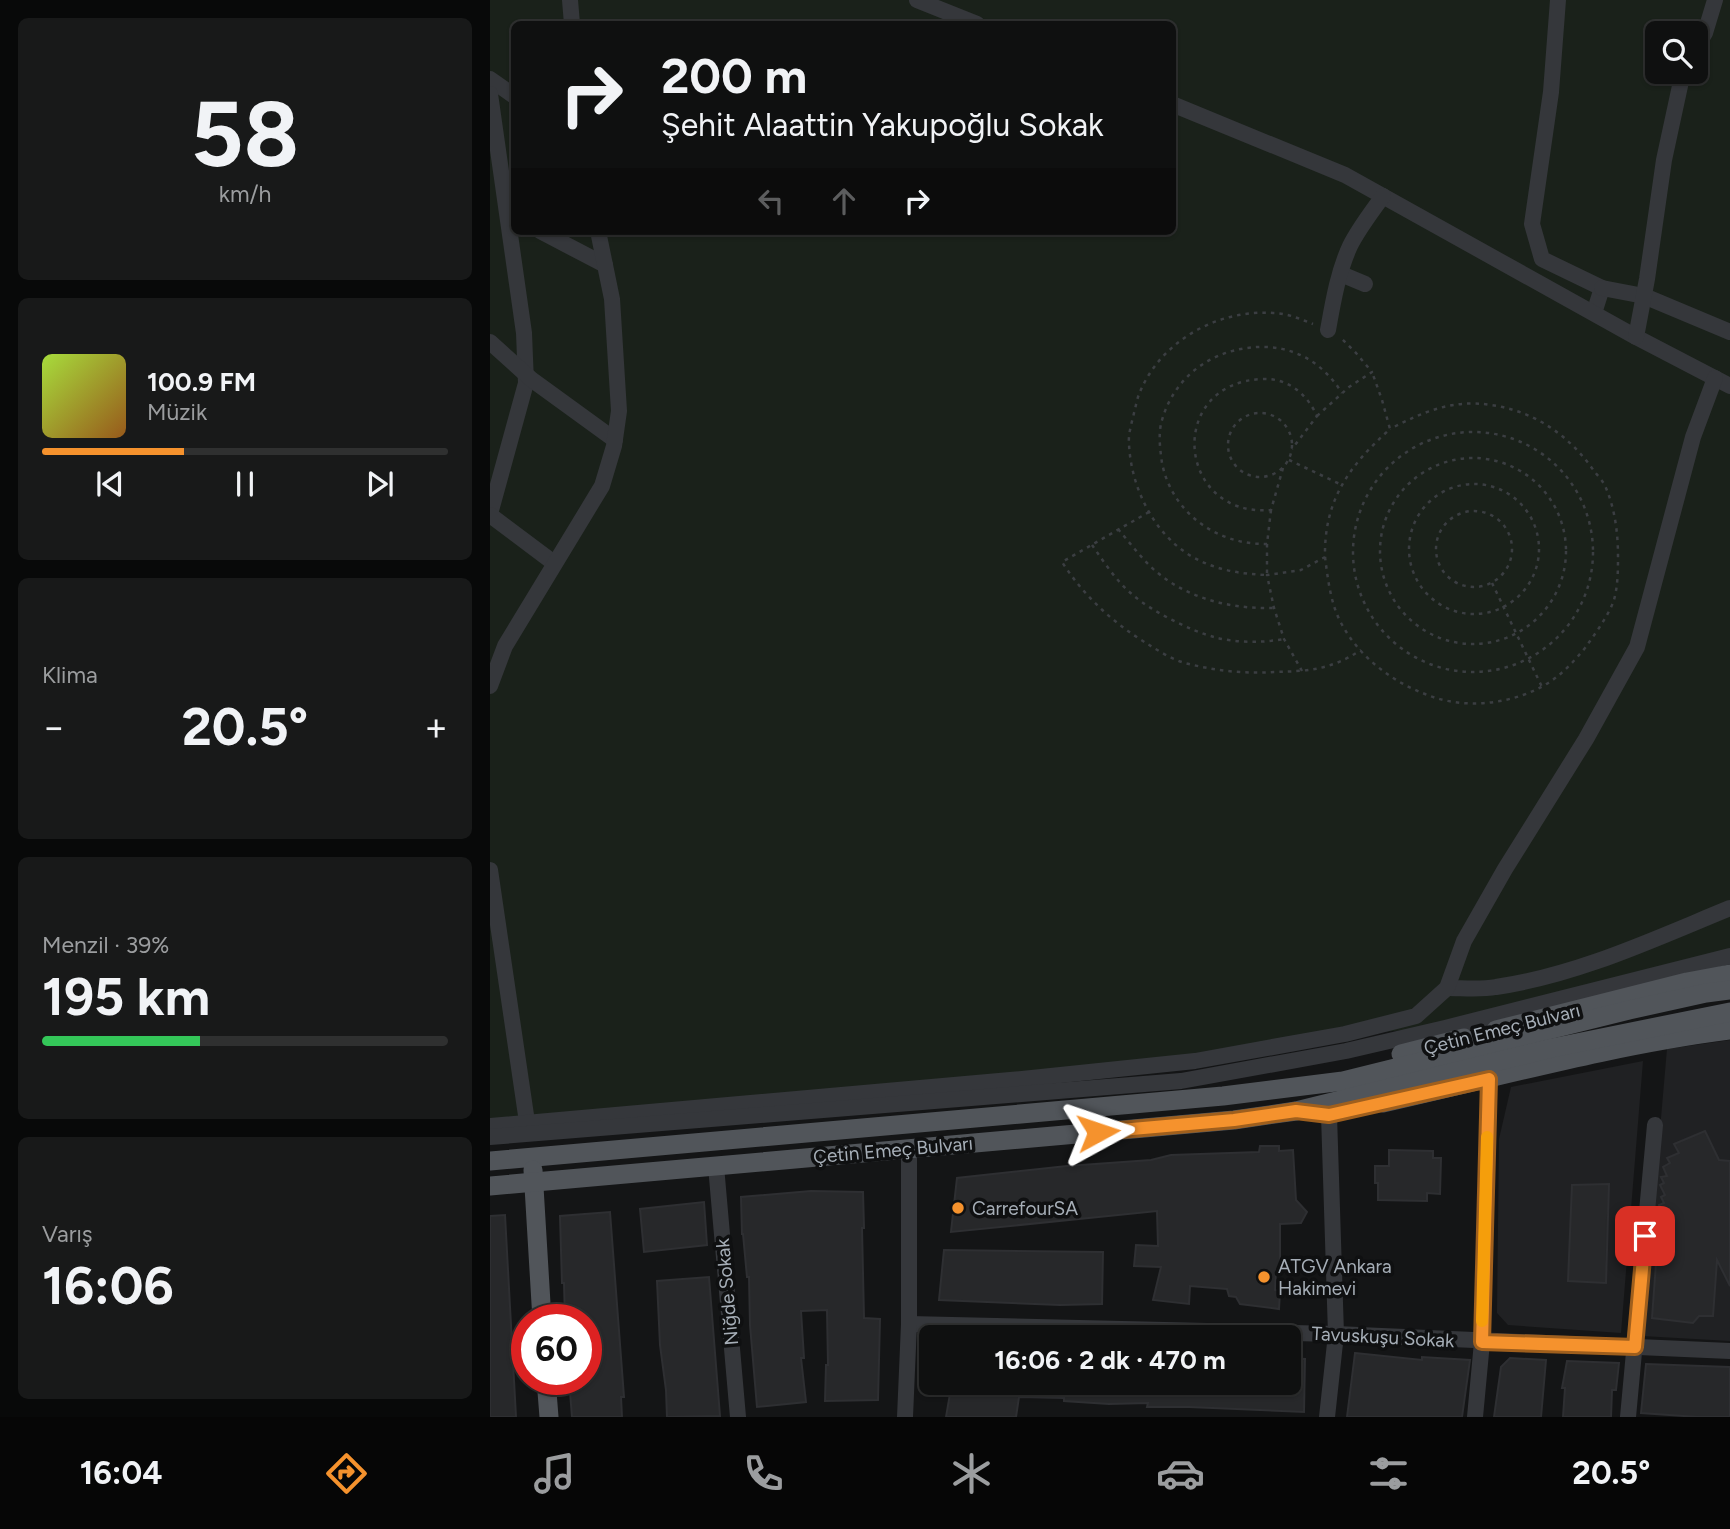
<!DOCTYPE html>
<html lang="tr">
<head>
<meta charset="utf-8">
<style>
	body { margin:0; font-family:Figtree,sans-serif; background:#181919; color:#f1f3f6; height:100vh; display:flex; flex-direction:column; font-size:26px; white-space:nowrap }
	* { box-sizing:border-box; margin:0 }
	p { font-size:23px; color:#9b9d9f }
	.icon { flex:none; width:38px; height:38px; fill:none; stroke:currentColor; stroke-width:2; stroke-linecap:round; stroke-linejoin:round }
	.map { position:relative; flex:1; overflow:hidden }
	.details { display:flex; flex-direction:column; gap:18px; padding:18px; background:#080909; width:490px }
	.details>* { flex:none }
	.top-card { position:absolute; left:21px; top:21px; width:665px; height:214px; border-radius:10px; box-shadow:0 2px 5px #0004,0 0 0 2px #2f3030; background:#0f1010; color:#f1f3f6; overflow:hidden }
	.buttons { position:absolute; left:1155px; top:21px; display:grid; gap:14px }
	.buttons a { display:grid; place-items:center; width:63px; height:63px; border-radius:10px; background:#0f1010; box-shadow:0 2px 5px #0004,0 0 0 2px #2f3030; font-size:35px }
	.speed { position:absolute; left:21px; top:1304px; display:flex; gap:14px; font-size:35px; font-weight:700; text-align:center }
	.speed>* { display:grid; place-content:center; width:91px; height:91px; border-radius:50%; background:#0f1010; box-shadow:0 2px 5px #0004,0 0 0 2px #2f3030; line-height:1 }
	.speed .limit { border:10px solid #d22; background:#fff; color:#111 }
	.pin { position:absolute; display:grid; place-items:center; width:60px; height:60px; color:#fff; margin:-30px; border-radius:14px; box-shadow:0 4px 10px #0006 }
	.me { position:absolute; width:77px; margin:-38px; rotate:85deg; stroke-linejoin:round; filter:drop-shadow(0 0 5px #0008) }
	.turn { display:flex; align-items:center; gap:24px; height:147px; padding:0 35px; font-size:32px }
	.turn .icon { width:91px; height:91px; stroke-width:2.5 }
	.turn b { display:block; font-size:49px; line-height:60px }
	.lanes { display:flex; align-items:center; height:66px; padding:0 35px; background:#0003; justify-content:center; gap:35px; direction:ltr }
	.lanes .off { opacity:.35 }
	.big { font-size:52px; font-weight:700; line-height:1.1 }
	.details .card { flex:1; display:flex; flex-direction:column; justify-content:center; gap:10px; min-width:0; padding:0 24px; border-radius:10px; background:#181919 }
	.details .dial { align-items:center; gap:0 }
	.dial b { font-size:91px; line-height:1 }
	.song { display:flex; align-items:center; gap:21px }
	.cover { width:84px; height:84px; border-radius:10px; background:linear-gradient(135deg,hsl(80 70% 55%),hsl(30 70% 35%)) }
	.played { height:7px; border-radius:4px; background:linear-gradient(90deg,#f5922d 35%,#2f3030 35%) }
	.keys { display:flex; justify-content:space-around; direction:ltr }
	.heat { display:flex; justify-content:space-between; align-items:center; font-size:38px; direction:ltr }
	.charge { height:10px; border-radius:5px; background:linear-gradient(90deg,#34c759 39%,#2f3030 0) }
	.trip { position:absolute; left:429px; top:1325px; width:382px; height:70px; border-radius:10px; background:#0f1010; box-shadow:0 2px 5px #0004,0 0 0 2px #2f3030; font-weight:700; line-height:70px; text-align:center }
	.tab-bar { display:flex; height:112px; justify-content:space-around; align-items:center; background:#060606; color:#9b9d9f }
	.tab-bar .icon { width:49px; height:49px }
	.tab-bar .current { color:#f5922d }
	.tab-bar b { font-size:32px; color:#f1f3f6 }
	main { display:flex; flex:1; min-height:0 }
	.map>svg:first-child { display:block }
	.built { fill:#202123 }
	.green { fill:#1a211a; fill-rule:evenodd }
	.building { fill:#27282a; stroke:#2e2f32; stroke-width:2 }
	.lines { fill:none; stroke-linecap:round; stroke-linejoin:round }
	.path { stroke:#3b3e42; stroke-width:2.5; stroke-dasharray:3.5 5; stroke-linecap:butt }
	.minor { stroke:#35373b; stroke-width:16 }
	.major { stroke:#51555a; stroke-width:19 }
	.route-casing { stroke:#9f5f1d; stroke-width:18 }
	.route { stroke:#f5922d; stroke-width:12 }
	.slow { stroke:#f59e0b; stroke-width:12 }
	.poi-dot { fill:#f5922d; stroke:#0f1011; stroke-width:2.5 }
	.labels { text-anchor:middle; dominant-baseline:central; stroke-width:7; stroke-linejoin:round; paint-order:stroke }
	.street-label { font-size:19px; fill:#a6aeb7; stroke:#0f1011 }
	.poi-label { font-size:19px; fill:#a6aeb7; stroke:#0f1011; text-anchor:start }
</style>
</head>
<body>
<main>
<section class="details">
<div class="card dial"><b>58</b><p>km/h</p></div>
<div class="card">
<div class="song"><i class="cover"></i><div><b>100.9 FM</b><p>Müzik</p></div></div>
<div class="played"></div>
<div class="keys"><svg class="icon" aria-label="previous" viewBox="0 0 24 24"><path d="M18 5L8 12l10 7zM5 5v14"/></svg><svg class="icon" aria-label="pause" viewBox="0 0 24 24"><path d="M8 5v14M16 5v14"/></svg><svg class="icon" aria-label="next" viewBox="0 0 24 24"><path d="M6 5l10 7-10 7zM19 5v14"/></svg></div>
</div>
<div class="card"><p>Klima</p>
<div class="heat"><a>−</a><b class="big">20.5°</b><a>+</a></div>
</div>
<div class="card"><p>Menzil · 39%</p><b class="big">195 km</b><div class="charge"></div></div>
<div class="card"><p>Varış</p><b class="big">16:06</b></div>
</section>
<div class="map">
<svg width="1240" height="1417" viewBox="0 0 1240 1417">
	<rect width="100%" height="100%" fill="#141516"/>
	<g class="built">
		<path d="M1240,1040v301l-88,-5 25,-287z"/>
		<path d="M1153,1061l-22,272 -113,-8 -11,-12 2,-174 12,-52z"/>
	</g>
	<path class="green" d="M0,0h1240v956l-285,72 -100,6 -150,27 -705,65zM24,24h658v207h-658zM1167,33h39v39h-39z"/>
	<g class="building">
		<path d="M1215,1131l14,29 11,1v125l-13,-26 -4,56h-14l-6,7 -41,-5 6,-82 12,1 -11,-32 5,-2 -3,-6 4,-2 -5,-10 4,-2 -3,-6 6,-1 -4,-9 7,-4 -3,-5 12,-5 -5,-9z"/>
		<path d="M770,1146h19v5l14,-1 3,50 11,12 -6,11 -21,1v46h-4l-1,20 5,1 -1,18 -39,-5 -4,-7 -7,-1 -2,-7 -37,-3 -1,18 -36,-4 8,-33 -27,-1 2,-21 22,1 -1,-35 -206,21 6,-54 110,-12 84,-6 20,-5 88,-3z"/>
		<path d="M899,1150l44,1v7h8l-1,36 -13,-1v8l-49,-1v-17h-3v-17h14z"/>
		<path d="M1119,1184l-3,99 -38,-2 4,-96z"/>
		<path d="M321,1191l52,1 1,36h-2l2,90 16,1 -2,81 -53,1 1,-36h2l-1,-55 -26,1 3,47h-3l5,44 -49,5 -7,-82 -1,-48h-2l-4,-43h-1l-1,-37z"/>
		<path d="M214,1202l3,43 -63,7 -4,-43z"/>
		<path d="M120,1212l14,185h-3l1,20h-50l-3,-38h17v-59h-21l-1,-37h-2l-2,-67z"/>
		<path d="M15,1215l11,202h-26v-201z"/>
		<path d="M454,1250l159,2 -1,52 -42,1 -121,-5z"/>
		<path d="M219,1277l11,139 -53,1 -1,-27 -6,-45 -3,-64z"/>
		<path d="M865,1353l67,7v-3l48,3 -8,57h-115z"/>
		<path d="M798,1358l17,1 -1,53 -115,-5h-42l1,-4 -39,1 -45,-3v-3l-45,-1 -3,20h-70l6,-35h336z"/>
		<path d="M1020,1358l36,2 -5,57h-47l7,-50z"/>
		<path d="M1077,1361l52,2 -3,27h-4l-1,27h-48l2,-29h-3z"/>
		<path d="M1156,1364l84,3v50h-32l-57,-4z"/>
	</g>
	<g class="lines">
		<g class="path">
			<circle cx="770" cy="445" r="32"/>
			<path d="M827,416l32,-29 23,-15 -16,-19 -15,-15"/>
			<circle cx="983" cy="552" r="120"/>
			<circle cx="983" cy="551" r="93"/>
			<path d="M799,460l53,25"/>
			<path d="M793,468l-12,42c-95,8 -106,-128 -8,-131 25,-1 44,15 54,37l-25,33"/>
			<circle cx="984" cy="549" r="65"/>
			<path d="M781,510l-4,34c-50,1 -95,-31 -105,-81 -2,-14 -4,-30 0,-43 14,-48 57,-75 106,-73 32,2 57,19 74,46"/>
			<circle cx="984" cy="549" r="38"/>
			<path d="M659,512l-87,50c22,34 50,60 84,81 13,8 28,18 43,21 28,7 57,10 85,8 36,-1 56,-2 87,-22"/>
			<path d="M628,529c11,13 21,26 33,38 33,31 78,42 122,41"/>
			<path d="M777,544v31c-27,-1 -52,-5 -76,-19 -38,-23 -60,-69 -62,-112 -1,-10 3,-22 5,-31 2,-7 3,-15 6,-21 21,-51 78,-83 133,-79 14,0 27,6 40,11"/>
			<path d="M602,545c12,17 24,36 41,50 18,16 58,36 81,42 21,6 48,6 70,2"/>
			<path d="M835,557c3,23 6,51 19,71 17,30 49,54 81,66 31,13 66,12 98,1 28,-10 43,-24 62,-47 10,-14 21,-29 28,-45 5,-15 5,-32 5,-47 0,-22 -3,-47 -12,-68 -2,-6 -8,-12 -12,-17 -25,-36 -60,-60 -103,-66 -39,-6 -68,7 -101,24"/>
			<path d="M1002,583l50,104"/>
			<path d="M812,671l-18,-32 -10,-31 -7,-33 34,-5 24,-13c-1,-57 24,-91 65,-128l-8,-29 -10,-28"/>
		</g>
		<g class="minor">
			<path d="M80,0l2,24"/>
			<path d="M427,0l60,24"/>
			<path d="M1068,0l-7,92 -19,132 10,35 60,29 -8,25"/>
			<path d="M1206,48l9,-15 10,-33"/>
			<path d="M0,79l24,17"/>
			<path d="M0,94l34,239 2,50 -36,131"/>
			<path d="M682,104l173,71 291,162 94,49"/>
			<path d="M50,231l65,34"/>
			<path d="M851,274l24,10"/>
			<path d="M1112,288l42,8 86,36"/>
			<path d="M838,330c5,-28 10,-58 22,-84 9,-18 21,-33 33,-50"/>
			<path d="M1146,337l11,-58 17,-119 19,-88"/>
			<path d="M0,342l41,37 84,61"/>
			<path d="M0,515l64,48"/>
			<path d="M0,686l15,-40 97,-160 12,-40 5,-35 -7,-112 -14,-68"/>
			<path d="M0,870l37,252"/>
			<path d="M957,988c16,0 33,2 49,-1 82,-12 158,-48 234,-79"/>
			<path d="M0,1126l532,-47 173,-18 150,-27 71,-18 31,-28 17,-47 41,-72 81,-130 51,-92 56,-210 22,-59"/>
			<path d="M0,1137l691,-56 165,-30 99,-23 285,-72"/>
			<path d="M226,1166l22,251"/>
			<path d="M419,1324l427,10 394,17"/>
			<path d="M415,1417l4,-93v-175"/>
			<path d="M837,1417l9,-83 -7,-219"/>
			<path d="M985,1417l7,-75 7,-263"/>
			<path d="M1138,1417l27,-292"/>
		</g>
		<g class="major">
			<path d="M1006,1030l191,-48 43,-8"/>
			<path d="M911,1054l63,-16"/>
			<path d="M893,1103c115,-26 230,-58 347,-73"/>
			<path d="M0,1161l733,-65 120,-15 286,-71 77,-17 24,-3"/>
			<path d="M43,1170l9,150"/>
			<path d="M0,1186l744,-66 62,-9 256,-63 178,-36"/>
			<path d="M56,1379l3,38"/>
		</g>
	</g>
	<g class="lines">
		<defs>
			<path id="route" d="M608,1132l136,-12 62,-9 33,4 160,-36 -7,263 153,5 10,-111"/>
		</defs>
		<use href="#route" class="route-casing"/>
		<use href="#route" class="route"/>
		<path class="slow" d="M992,1321l5,-184"/>
	</g>
	<g class="poi-dot">
		<circle cx="468" cy="1208" r="7"/>
		<circle cx="774" cy="1277" r="7"/>
	</g>
	<g class="labels">
		<g class="street-label">
			<text transform="translate(1012 1029) rotate(-14)">Çetin Emeç Bulvarı</text>
			<text transform="translate(403 1150) rotate(-5)">Çetin Emeç Bulvarı</text>
			<text transform="translate(237 1292) rotate(-95)">Niğde Sokak</text>
			<text transform="translate(893 1337) rotate(3)">Tavuskuşu Sokak</text>
		</g>
		<g class="poi-label">
			<text x="482" y="1208">CarrefourSA</text>
			<text x="788" y="1266">ATGV Ankara<tspan x="788" dy="22">Hakimevi</tspan></text>
		</g>
	</g>
</svg>
<div class="buttons">
<a><svg class="icon" aria-label="search" viewBox="0 0 24 24"><circle cx="10" cy="10" r="6"/><path d="M15 15l6 6"/></svg></a>
</div>
<div class="speed"><div class="limit">60</div></div>
<div class="pin" style="left:1155px;top:1236px;background:#d93025"><svg class="icon" aria-label="arrive" viewBox="0 0 24 24"><path d="M6 21V4h12l-3 4 3 4H6"/></svg></div>
<svg class="me" style="left:608px;top:1132px" viewBox="-20 -20 40 40"><path d="M0-17L14 15 0 8-14 15z" fill="#f5922d" stroke="#fff" stroke-width="4"/></svg>
<div class="trip">16:06 · 2 dk · 470 m</div>
<div class="top-card">
<div class="turn"><svg class="icon" aria-label="right" viewBox="0 0 24 24"><path d="M7 20v-9h11M14 6l5 5-5 5"/></svg><div><b>200 m</b>Şehit Alaattin Yakupoğlu Sokak</div></div>
<div class="lanes"><svg class="icon off" aria-label="left" viewBox="0 0 24 24"><path d="M17 20v-9H6M10 6l-5 5 5 5"/></svg><svg class="icon off" aria-label="ahead" viewBox="0 0 24 24"><path d="M12 20V5M6 11l6-6 6 6"/></svg><svg class="icon" aria-label="right" viewBox="0 0 24 24"><path d="M7 20v-9h11M14 6l5 5-5 5"/></svg></div>
</div>
</div>
</main>
<nav class="tab-bar">
<b>16:04</b>
<svg class="icon current" aria-label="directions" viewBox="0 0 24 24"><path d="M12 3l9 9-9 9-9-9zM9 14v-3h6M13 9l2 2-2 2"/></svg>
<svg class="icon" aria-label="music" viewBox="0 0 24 24"><path d="M9 18V5l10-2v13"/><circle cx="6" cy="18" r="3"/><circle cx="16" cy="16" r="3"/></svg>
<svg class="icon" aria-label="phone" viewBox="0 0 24 24"><path d="M5 4h4l2 5-3 2q2 4 5 5l2-3 5 2v4C11 20 4 13 5 4z"/></svg>
<svg class="icon" aria-label="climate" viewBox="0 0 24 24"><path d="M12 3v18M4 7l16 10M4 17L20 7"/></svg>
<svg class="icon" aria-label="car" viewBox="0 0 24 24"><path d="M5 17H2v-5l4-1 3-4h7l3 4 3 1v5h-3M9 17h6M6 11h13"/><circle cx="7" cy="17" r="2"/><circle cx="17" cy="17" r="2"/></svg>
<svg class="icon" aria-label="filters" viewBox="0 0 24 24"><path d="M4 7h16M4 17h16"/><circle cx="9" cy="7" r="2"/><circle cx="15" cy="17" r="2"/></svg>
<b>20.5°</b>
</nav>
</body>
</html>
